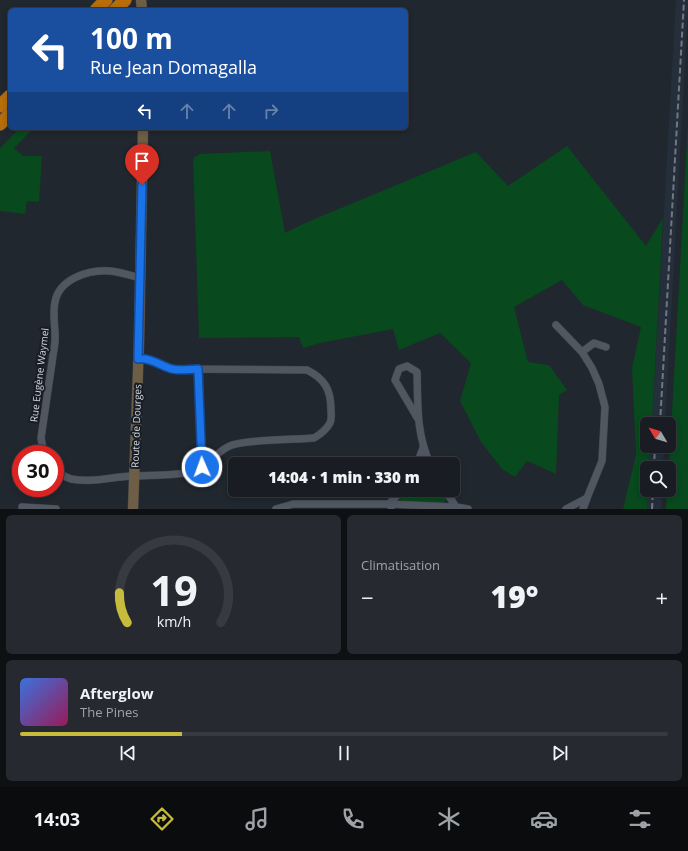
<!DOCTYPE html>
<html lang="fr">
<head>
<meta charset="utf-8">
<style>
	body { margin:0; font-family:"Open Sans",sans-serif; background:#262a30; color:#f1f3f6; height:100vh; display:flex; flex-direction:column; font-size:15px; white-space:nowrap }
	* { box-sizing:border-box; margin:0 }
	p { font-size:13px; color:#9fa2a6 }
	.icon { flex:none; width:22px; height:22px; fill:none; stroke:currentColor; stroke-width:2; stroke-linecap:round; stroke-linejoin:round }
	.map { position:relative; height:509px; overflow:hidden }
	.sheet { display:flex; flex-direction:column; gap:6px; padding:6px; background:#0e1013; flex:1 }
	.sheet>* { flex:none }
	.banner { position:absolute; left:8px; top:8px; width:400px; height:122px; border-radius:6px; box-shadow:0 2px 6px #0003,0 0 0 1px #373b41; background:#1a4fa0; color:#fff; overflow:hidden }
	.needle { width:26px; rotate:308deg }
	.tools { position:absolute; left:640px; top:417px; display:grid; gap:8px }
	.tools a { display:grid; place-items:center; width:36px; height:36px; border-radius:6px; background:#191d23; box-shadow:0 2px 6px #0003,0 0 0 1px #373b41; font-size:20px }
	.speed { position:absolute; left:12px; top:445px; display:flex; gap:8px; font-size:20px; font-weight:700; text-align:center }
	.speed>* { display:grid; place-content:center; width:52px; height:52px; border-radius:50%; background:#191d23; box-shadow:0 2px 6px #0003,0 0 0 1px #373b41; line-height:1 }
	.speed .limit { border:6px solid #d22; background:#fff; color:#111 }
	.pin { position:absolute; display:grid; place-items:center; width:34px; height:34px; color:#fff; margin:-41px -17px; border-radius:50% 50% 50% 0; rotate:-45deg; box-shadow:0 0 4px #0007 }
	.pin .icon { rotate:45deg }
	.me { position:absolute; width:44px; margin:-22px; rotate:358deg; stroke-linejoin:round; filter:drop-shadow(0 0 3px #0008) }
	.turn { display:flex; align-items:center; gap:14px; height:84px; padding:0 16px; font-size:18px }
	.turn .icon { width:52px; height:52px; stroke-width:2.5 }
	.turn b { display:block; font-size:28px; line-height:34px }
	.lanes { display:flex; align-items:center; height:38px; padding:0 16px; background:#0003; justify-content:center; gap:20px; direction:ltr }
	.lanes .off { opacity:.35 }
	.big { font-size:30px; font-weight:800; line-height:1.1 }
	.sheet .widget { flex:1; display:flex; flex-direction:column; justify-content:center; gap:6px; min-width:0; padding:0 14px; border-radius:6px; background:#262a30 }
	.sheet .dial { align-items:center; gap:0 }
	.dial svg { height:104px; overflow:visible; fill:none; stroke:#373b41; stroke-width:7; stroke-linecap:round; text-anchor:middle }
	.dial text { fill:#f1f3f6; stroke:none }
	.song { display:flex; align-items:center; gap:12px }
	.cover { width:48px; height:48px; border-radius:6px; background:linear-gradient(135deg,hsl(220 70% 55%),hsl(330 70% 35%)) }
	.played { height:4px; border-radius:2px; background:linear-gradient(90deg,#c7bb3b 25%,#373b41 25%) }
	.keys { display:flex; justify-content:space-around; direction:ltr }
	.heat { display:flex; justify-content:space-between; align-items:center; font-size:22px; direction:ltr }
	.sheet .tiles { flex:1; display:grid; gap:6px; grid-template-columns:1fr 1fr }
	.widget:last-child { grid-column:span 2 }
	.trip { position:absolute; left:228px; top:457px; width:232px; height:40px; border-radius:6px; background:#191d23; box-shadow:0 2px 6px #0003,0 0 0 1px #373b41; font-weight:800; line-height:40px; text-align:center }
	.tabs { display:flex; height:64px; justify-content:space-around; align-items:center; background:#0a0c0e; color:#9fa2a6 }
	.tabs .icon { width:28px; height:28px }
	.tabs .current { color:#c7bb3b }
	.tabs b { font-size:18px; color:#f1f3f6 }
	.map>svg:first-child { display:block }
	.built { fill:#252f3c }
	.green { fill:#08491d }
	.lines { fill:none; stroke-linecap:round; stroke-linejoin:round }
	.minor-casing { stroke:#3e444a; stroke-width:8 }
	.secondary-casing { stroke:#3e444a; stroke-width:11 }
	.motorway-casing { stroke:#3e444a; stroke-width:14 }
	.minor { stroke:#505760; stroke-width:7 }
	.secondary { stroke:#6f5e46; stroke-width:10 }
	.motorway { stroke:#b66d0a; stroke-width:13 }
	.rail { stroke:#72777e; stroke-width:2; stroke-dasharray:6 3; stroke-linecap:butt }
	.route-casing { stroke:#114b97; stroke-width:10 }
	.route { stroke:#1a73e8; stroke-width:7 }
	.labels { text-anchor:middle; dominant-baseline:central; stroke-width:4; stroke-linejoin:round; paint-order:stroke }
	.street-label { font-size:10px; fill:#d3d7dd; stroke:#171d25 }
</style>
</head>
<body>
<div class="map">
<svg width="688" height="509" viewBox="0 0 688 509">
	<rect width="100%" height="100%" fill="#21272f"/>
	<g class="built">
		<path d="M676,0h12v8l-23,416h-13z"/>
		<path d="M650,446h14l-1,22h-14z"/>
		<path d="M648,490h14l-1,19h-14z"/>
	</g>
	<g class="green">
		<path d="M688,123v386h-22l1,-19h2v-22z"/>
		<path d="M20,128h14l-20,20 9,8h19l-3,46 -12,-1 -2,13 -25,-3v-63z"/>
		<path d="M567,146l79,100 17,-28 -11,206h-5v22h3l-1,22h-2v22h1l-1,19h-24l13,-54 -4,-87 9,-41 -58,-22 -21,-25 -48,27 14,55 21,3 18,25 -8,5 -3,79 -29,-13 -12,16 -13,-8 -21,-27 -21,-41 11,-38 -31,-30 -41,17 -6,-21 -73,14 -17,5 -4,-11 -100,1 -6,-180 7,-4 70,-3 15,82 20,-10 171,-71 32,34z"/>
		<path d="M408,490h34l6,8 -4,4h-41l-3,-3 1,-2z"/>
	</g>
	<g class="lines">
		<defs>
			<g id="minor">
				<path d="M556,325l26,27 10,16 7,16 6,23 -3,54 -15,37 -21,11"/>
				<path d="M582,352l12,-9 12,4"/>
				<path d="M199,369l3,98"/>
				<path d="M418,419l-23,-39 4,-11 8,-3 10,6c1,34 -1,60 13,92"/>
				<path d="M44,454l-3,-16 14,-96c1,-13 -3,-27 0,-40 4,-23 34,-33 55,-31 10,1 20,4 30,7"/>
				<path d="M417,464l6,-16"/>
				<path d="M55,470c5,4 10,7 16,9 20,4 40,-2 61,-3 16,-1 49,0 63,-5 15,-6 22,-21 37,-26 23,-6 58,-5 82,-7 7,-4 12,-8 16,-15 2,-4 1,-9 1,-13 0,-20 -6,-31 -24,-40l-133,-1 -24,-9 -7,-1h-5"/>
				<path d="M445,490l11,17"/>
				<path d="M22,507l34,2"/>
				<path d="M391,507l-2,-3 13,-14"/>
				<path d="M276,509l17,-5h96l67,3 12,2"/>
				<path d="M583,509l4,-11"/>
			</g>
			<g id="secondary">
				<path d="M141,0l1,10"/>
				<path d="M133,509l6,-166 4,-215"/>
			</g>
			<g id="motorway">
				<path d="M96,10l10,-10"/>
				<path d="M115,10l10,-10"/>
				<path d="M0,106l10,-10"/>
				<path d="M0,124l10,-10"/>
			</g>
		</defs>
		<use href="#minor" class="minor-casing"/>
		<use href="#secondary" class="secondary-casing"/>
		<use href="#motorway" class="motorway-casing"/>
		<use href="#minor" class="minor"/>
		<use href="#secondary" class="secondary"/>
		<use href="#motorway" class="motorway"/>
		<g class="rail">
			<path d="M660,424l24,-424"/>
			<path d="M654,468l1,-22"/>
			<path d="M652,509l1,-19"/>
		</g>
	</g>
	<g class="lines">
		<defs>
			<path id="route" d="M142,185l-4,174c12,-2 23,7 34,10 8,2 18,0 26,0l4,98"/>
		</defs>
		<use href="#route" class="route-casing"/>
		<use href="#route" class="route"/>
	</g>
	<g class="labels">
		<g class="street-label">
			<text transform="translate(39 375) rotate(-83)">Rue Eugène Waymel</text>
			<text transform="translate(136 426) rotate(-88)">Route de Dourges</text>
		</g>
	</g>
</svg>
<div class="tools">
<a><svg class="needle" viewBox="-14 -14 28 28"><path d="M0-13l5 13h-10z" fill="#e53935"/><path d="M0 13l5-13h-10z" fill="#9fa2a6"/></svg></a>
<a><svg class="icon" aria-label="search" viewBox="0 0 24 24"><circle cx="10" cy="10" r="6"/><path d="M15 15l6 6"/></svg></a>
</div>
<div class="speed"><div class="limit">30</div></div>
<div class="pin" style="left:142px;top:185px;background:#d93025"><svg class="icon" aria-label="arrive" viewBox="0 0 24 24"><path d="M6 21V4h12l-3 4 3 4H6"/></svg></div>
<svg class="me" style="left:202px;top:467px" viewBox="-20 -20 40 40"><circle r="17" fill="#1a73e8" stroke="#fff" stroke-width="3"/><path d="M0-11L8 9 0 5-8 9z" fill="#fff"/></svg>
<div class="trip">14:04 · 1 min · 330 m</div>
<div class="banner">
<div class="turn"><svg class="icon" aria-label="left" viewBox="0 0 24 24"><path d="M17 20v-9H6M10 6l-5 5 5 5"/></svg><div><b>100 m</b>Rue Jean Domagalla</div></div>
<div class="lanes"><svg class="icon" aria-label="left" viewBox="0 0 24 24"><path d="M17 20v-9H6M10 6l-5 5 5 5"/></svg><svg class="icon off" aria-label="ahead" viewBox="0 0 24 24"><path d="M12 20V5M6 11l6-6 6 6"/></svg><svg class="icon off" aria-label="ahead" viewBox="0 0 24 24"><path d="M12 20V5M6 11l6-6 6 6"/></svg><svg class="icon off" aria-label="right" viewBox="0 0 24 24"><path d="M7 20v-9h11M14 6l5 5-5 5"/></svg></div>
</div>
</div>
<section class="sheet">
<div class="tiles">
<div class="widget dial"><svg viewBox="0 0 100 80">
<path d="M14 69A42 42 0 1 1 86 69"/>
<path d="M14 69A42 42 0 0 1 8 46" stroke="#c7bb3b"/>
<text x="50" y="56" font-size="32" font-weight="700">19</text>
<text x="50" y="72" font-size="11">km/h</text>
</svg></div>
<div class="widget"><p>Climatisation</p>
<div class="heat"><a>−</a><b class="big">19°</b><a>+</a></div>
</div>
<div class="widget">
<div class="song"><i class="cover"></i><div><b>Afterglow</b><p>The Pines</p></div></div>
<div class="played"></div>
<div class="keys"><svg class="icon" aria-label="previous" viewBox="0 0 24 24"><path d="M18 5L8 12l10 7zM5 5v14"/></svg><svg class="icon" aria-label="pause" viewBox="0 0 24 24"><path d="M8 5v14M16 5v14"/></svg><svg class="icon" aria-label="next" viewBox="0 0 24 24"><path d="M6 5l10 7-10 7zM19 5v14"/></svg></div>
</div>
</div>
</section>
<nav class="tabs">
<b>14:03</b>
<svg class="icon current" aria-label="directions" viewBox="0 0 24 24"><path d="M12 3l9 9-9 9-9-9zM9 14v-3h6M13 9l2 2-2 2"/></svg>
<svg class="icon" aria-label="music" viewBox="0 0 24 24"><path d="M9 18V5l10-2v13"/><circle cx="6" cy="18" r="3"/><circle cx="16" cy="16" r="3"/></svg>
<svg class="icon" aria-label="phone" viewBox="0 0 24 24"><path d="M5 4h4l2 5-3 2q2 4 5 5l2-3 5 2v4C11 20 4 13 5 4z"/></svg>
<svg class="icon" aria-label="climate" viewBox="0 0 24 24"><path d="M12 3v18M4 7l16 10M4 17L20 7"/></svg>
<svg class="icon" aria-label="car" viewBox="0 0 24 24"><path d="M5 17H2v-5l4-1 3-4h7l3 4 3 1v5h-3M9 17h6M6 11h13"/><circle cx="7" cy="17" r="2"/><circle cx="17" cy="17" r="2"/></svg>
<svg class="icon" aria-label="filters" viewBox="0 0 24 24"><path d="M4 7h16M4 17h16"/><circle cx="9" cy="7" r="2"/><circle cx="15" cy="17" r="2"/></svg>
</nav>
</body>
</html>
